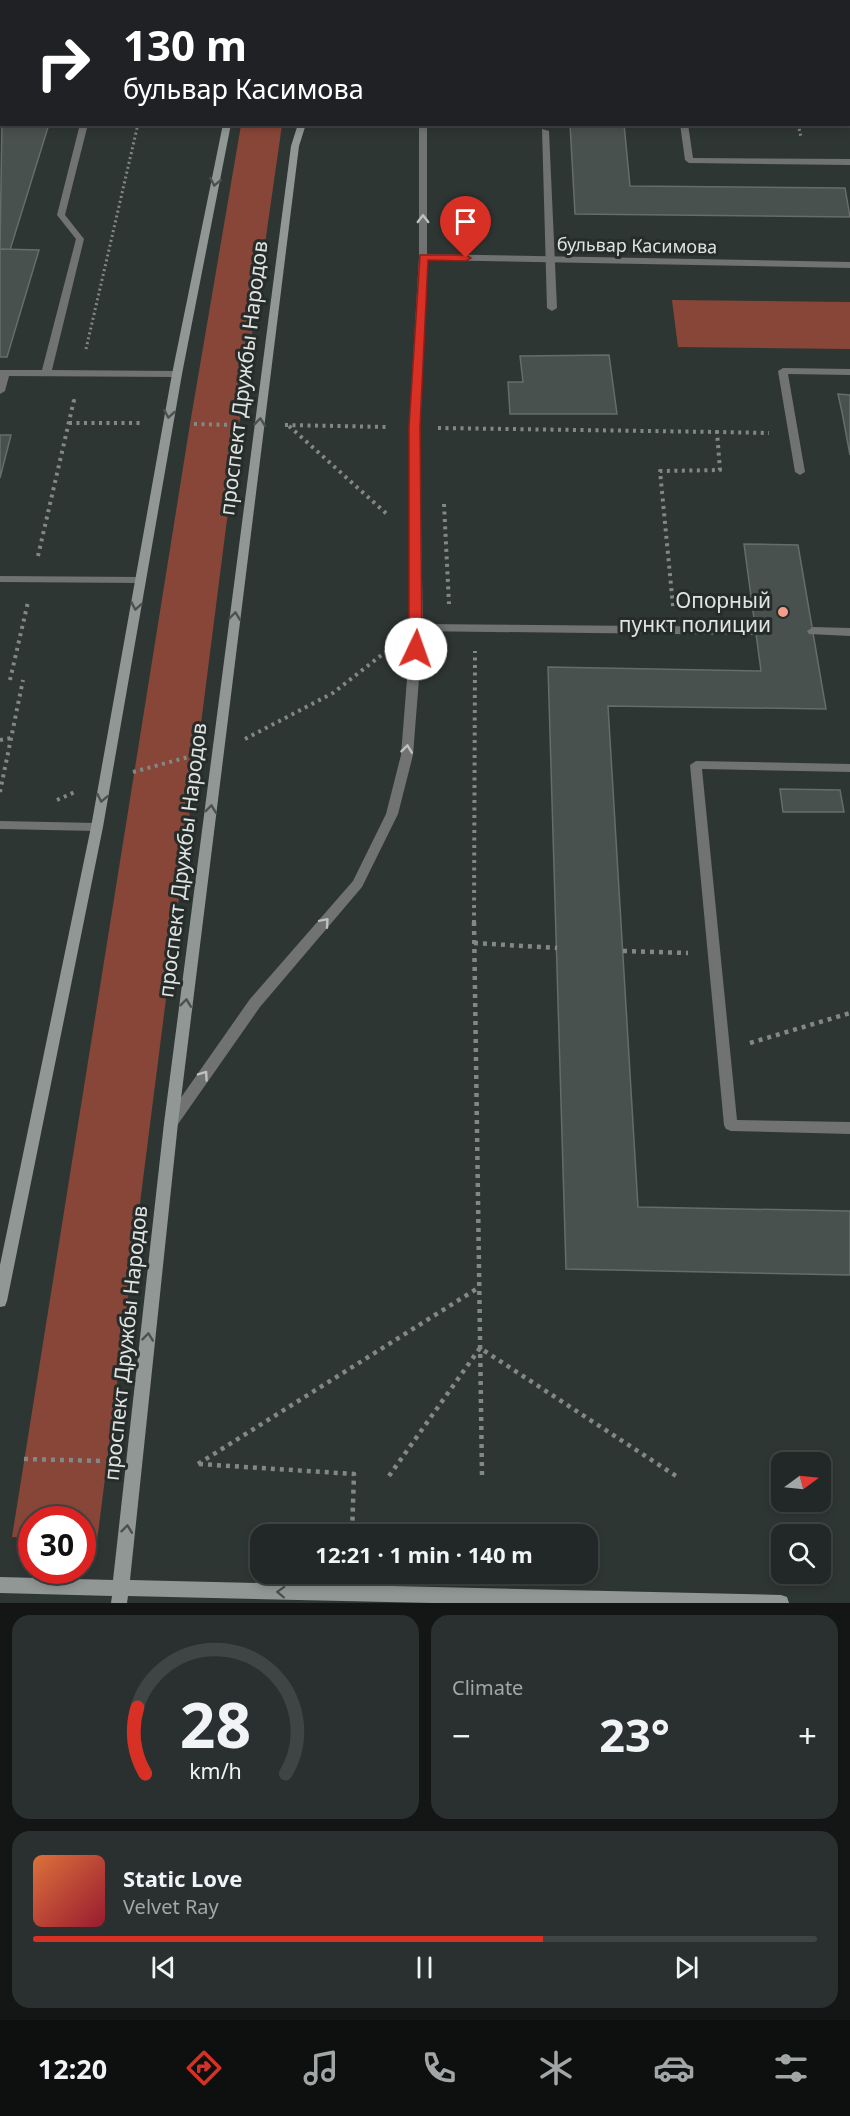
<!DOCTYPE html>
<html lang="en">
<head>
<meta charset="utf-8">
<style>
	body { margin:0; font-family:"Noto Sans",sans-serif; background:#2a302f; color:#f1f3f6; height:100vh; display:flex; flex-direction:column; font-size:22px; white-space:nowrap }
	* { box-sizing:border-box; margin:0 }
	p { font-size:20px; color:#a2a6a7 }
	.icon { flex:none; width:33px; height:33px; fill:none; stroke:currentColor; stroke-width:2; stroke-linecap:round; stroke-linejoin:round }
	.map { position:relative; height:1603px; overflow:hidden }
	.panel { display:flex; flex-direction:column; gap:12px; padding:12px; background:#131615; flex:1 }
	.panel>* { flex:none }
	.banner { position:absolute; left:0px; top:0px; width:850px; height:126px; box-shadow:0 3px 9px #0003,0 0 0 2px #3f4444; background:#202124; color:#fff; overflow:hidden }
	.needle { width:39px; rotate:75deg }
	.buttons { position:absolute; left:771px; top:1452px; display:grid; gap:12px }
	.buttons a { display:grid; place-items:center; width:60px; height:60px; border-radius:12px; background:#222827; box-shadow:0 3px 9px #0003,0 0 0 2px #3f4444; font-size:30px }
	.speed { position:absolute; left:18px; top:1506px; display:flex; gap:12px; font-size:30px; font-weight:700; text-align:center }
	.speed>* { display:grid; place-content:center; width:78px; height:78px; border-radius:50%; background:#222827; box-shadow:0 3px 9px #0003,0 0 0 2px #3f4444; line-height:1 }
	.speed .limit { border:9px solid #d22; background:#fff; color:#111 }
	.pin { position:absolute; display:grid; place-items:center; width:51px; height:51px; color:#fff; margin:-62px -26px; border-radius:50% 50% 50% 0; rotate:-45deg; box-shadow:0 0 6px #0007 }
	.pin .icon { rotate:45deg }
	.me { position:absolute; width:66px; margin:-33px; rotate:3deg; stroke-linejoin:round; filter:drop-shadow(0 0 4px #0008) }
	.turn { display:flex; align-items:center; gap:21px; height:126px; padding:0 24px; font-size:27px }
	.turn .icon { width:78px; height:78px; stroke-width:2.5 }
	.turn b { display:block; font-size:42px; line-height:51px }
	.big { font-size:45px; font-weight:700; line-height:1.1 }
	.panel .card { flex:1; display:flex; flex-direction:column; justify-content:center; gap:9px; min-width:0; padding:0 21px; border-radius:18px; background:#2a302f }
	.panel .dial { align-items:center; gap:0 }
	.dial svg { height:156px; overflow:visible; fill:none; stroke:#3f4444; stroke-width:7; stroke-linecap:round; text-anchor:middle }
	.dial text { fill:#f1f3f6; stroke:none }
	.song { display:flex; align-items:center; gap:18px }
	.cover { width:72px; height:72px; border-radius:9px; background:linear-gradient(135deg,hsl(20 70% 55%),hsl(350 70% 35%)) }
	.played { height:6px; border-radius:3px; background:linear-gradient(90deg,#d93025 65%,#3f4444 65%) }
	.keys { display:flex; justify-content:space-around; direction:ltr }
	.heat { display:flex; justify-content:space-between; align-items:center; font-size:33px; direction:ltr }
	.panel .tiles { flex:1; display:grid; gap:12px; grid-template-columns:1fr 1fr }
	.card:last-child { grid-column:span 2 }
	.trip { position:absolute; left:250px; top:1524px; width:348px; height:60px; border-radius:18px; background:#222827; box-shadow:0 3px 9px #0003,0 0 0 2px #3f4444; font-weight:700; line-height:60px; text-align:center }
	.menu { display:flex; height:96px; justify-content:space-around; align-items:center; background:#0e1010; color:#a2a6a7 }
	.menu .icon { width:42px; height:42px }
	.menu .active { color:#d93025 }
	.menu b { font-size:27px; color:#f1f3f6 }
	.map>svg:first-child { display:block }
	.green { fill:#884638 }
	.building { fill:#49514f; stroke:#656d6b; stroke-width:1.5 }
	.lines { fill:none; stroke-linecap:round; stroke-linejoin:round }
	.path-far2 { stroke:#828886; stroke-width:3; stroke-dasharray:2 3; stroke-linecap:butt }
	.path-far1 { stroke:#828886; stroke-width:4; stroke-dasharray:3 4.5; stroke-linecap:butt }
	.path { stroke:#828886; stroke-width:4.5; stroke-dasharray:4 5; stroke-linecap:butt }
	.lane { fill:#707372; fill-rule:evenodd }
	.street { fill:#707372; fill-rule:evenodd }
	.secondary { fill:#919795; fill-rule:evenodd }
	.oneway { stroke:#4b514f }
	.oneway2 { stroke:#bec1c0 }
	.route { fill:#d93025; stroke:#8d1f18; stroke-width:1.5 }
	.poi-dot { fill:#f49d8b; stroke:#252c2a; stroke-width:2 }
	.labels { text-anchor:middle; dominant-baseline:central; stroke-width:6; stroke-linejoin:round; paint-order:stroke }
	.far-street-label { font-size:18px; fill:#dfe3e2; stroke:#252c2a }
	.street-label { font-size:21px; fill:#dfe3e2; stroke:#252c2a }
	.poi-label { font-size:21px; fill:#dfe3e2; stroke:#252c2a; text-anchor:end }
</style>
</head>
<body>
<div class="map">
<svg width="850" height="1603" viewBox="0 0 850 1603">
	<rect width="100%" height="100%" fill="#2e3634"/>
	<g class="green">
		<path d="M241,125h41l-43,300 -142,1116 -14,-1 -1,-20h-50l-1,18 -19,-1 178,-1113z"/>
		<path d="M672,300l178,2v47l-172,-2z"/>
	</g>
	<g class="building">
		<path d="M2,120v4h47l-39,126 -10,-1z"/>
		<path d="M570,124h54l6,62 215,2 5,29 -275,-3z"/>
		<path d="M0,249l39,1 -32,107h-7z"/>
		<path d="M609,355l8,59h-107l-2,-32h15l-3,-26z"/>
		<path d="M838,394l12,1v60l-8,-43z"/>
		<path d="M0,435h11l-11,43z"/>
		<path d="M744,544l54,1 28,164 -218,-3 30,501 212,4v64l-284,-6 -18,-602 213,4z"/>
		<path d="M780,789l60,1 4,22h-61z"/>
	</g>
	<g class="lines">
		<g class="path-far2">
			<path d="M798,124l3,13"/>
			<path d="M86,349l52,-225"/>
			<path d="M74,401l1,-4"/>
		</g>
		<g class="path-far1">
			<path d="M69,423h74"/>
			<path d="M194,424l40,1"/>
			<path d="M285,425l104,2"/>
			<path d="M289,426l99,89"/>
			<path d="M438,428l279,4"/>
			<path d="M444,504l5,100"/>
			<path d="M38,556l36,-156"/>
			<path d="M673,606l-13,-135 60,-1 -3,-38 52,1"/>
			<path d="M10,680l18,-78"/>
			<path d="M245,739l88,-46 55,-43"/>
			<path d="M0,740l11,-2"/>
			<path d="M133,772l59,-16"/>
			<path d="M0,792l23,-112"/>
			<path d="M57,800l18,-8"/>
			<path d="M474,923l1,-272"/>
		</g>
		<g class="path">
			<path d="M474,922l8,553"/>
			<path d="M474,943l83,5"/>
			<path d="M623,951l65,2"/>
			<path d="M750,1043l100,-30"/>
			<path d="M24,1459l81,2"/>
			<path d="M198,1464l280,-176"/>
			<path d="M199,1464l155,10 -2,60"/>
			<path d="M389,1476l91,-128 196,128"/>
		</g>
		<g class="lane">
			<rect x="111" y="0" width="8" height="2"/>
			<path d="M701,0h9l-10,2z"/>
			<path d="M80,124h8l-23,91 19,24 -32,131 125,1 5,3 -5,3 -168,-1 -4,15 -5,3v-24h42l34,-131 -19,-24z"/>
			<path d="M680,124h8l5,34 157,1v6l-161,-2 -4,-3z"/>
			<path d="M542,129l7,2 8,177 -5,3 -5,-3z"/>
			<path d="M783,368l67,1v6l-62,-1 17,98 -5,3 -5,-3 -17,-101z"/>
			<path d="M0,576l141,1 5,3 -5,3 -141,-1z"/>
			<path d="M417,624l339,3 6,4 -6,4 -343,-4 -2,-3 2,-3z"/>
			<path d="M813,627l37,1v8l-41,-2 -2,-3z"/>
			<path d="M696,761l154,3v8l-148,-3 35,351 113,2v12l-119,-3 -5,-2 -2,-4 -34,-360z"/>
			<path d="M0,821l97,2 6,4 -6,4 -97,-2z"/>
		</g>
		<g class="street">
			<rect x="419" y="0" width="8" height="2"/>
			<path d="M419,124h8v130l423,8v6l-423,-8 -8,167 4,201 -10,127 -15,59 -36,73 -102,120 -84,120 -5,2 -5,-2 -2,-4 2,-4 84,-120 103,-118 33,-67 15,-59 10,-127 -2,-201 10,-170z"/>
		</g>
		<g class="secondary">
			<rect x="248" y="0" width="8" height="2"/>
			<path d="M365,0h8l-8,2z"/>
			<path d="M223,124h8l-49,250 -79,453 -96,474 -2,5 -5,1v-42l91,-438 81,-453z"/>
			<path d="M298,124h8l-7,22 -121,977 -48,457 651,15 6,2 2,6h-356l-305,-7 -1,7h-16l1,-7 -112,-3v-16l113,3 51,-457 127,-977z"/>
		</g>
	</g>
	<defs><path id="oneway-chevron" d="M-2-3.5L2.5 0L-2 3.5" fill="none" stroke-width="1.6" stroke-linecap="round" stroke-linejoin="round" transform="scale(1.5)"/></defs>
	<g class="oneway">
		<use href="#oneway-chevron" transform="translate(215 182) rotate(101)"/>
		<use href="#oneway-chevron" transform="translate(169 414) rotate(100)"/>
		<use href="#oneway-chevron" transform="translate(260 422) rotate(-83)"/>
		<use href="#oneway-chevron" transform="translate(136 606) rotate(100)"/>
		<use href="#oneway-chevron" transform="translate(235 616) rotate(-83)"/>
		<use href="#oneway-chevron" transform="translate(102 798) rotate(101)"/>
		<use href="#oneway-chevron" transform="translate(211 809) rotate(-83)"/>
		<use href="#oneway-chevron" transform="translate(186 1003) rotate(-83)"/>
		<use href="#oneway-chevron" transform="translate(148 1337) rotate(-84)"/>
		<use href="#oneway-chevron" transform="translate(127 1529) rotate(-83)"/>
		<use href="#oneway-chevron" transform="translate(281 1592) rotate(-178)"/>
	</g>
	<g class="oneway2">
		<use href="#oneway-chevron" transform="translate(423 219) rotate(-90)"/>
		<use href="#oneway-chevron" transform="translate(407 749) rotate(-83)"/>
		<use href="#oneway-chevron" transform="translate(325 922) rotate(-49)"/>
		<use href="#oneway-chevron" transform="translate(204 1075) rotate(-55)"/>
	</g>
	<path class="route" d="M420,255h46l5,3 -5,3 -38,-1 -8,167 2,222 -6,4 -7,-4v-222z"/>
	<circle class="poi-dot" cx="783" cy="612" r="6"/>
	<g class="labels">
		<g class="far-street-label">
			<text transform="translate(637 245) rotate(1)">бульвар Касимова</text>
		</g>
		<g class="street-label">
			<text transform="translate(243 378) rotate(-83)">проспект Дружбы Народов</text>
			<text transform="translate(182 860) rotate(-83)">проспект Дружбы Народов</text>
			<text transform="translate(125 1343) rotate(-84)">проспект Дружбы Народов</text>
		</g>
		<g class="poi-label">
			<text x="771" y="600">Опорный<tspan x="771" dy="24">пункт полиции</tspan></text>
		</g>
	</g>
</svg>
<div class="buttons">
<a><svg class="needle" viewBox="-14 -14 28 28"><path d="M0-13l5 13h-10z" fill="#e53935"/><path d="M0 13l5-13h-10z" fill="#a2a6a7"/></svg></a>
<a><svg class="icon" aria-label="search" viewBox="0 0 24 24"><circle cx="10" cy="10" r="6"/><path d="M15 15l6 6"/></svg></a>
</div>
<div class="speed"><div class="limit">30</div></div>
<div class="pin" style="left:466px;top:258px;background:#d93025"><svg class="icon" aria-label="arrive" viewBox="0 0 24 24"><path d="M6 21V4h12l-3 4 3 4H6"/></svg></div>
<svg class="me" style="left:416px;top:649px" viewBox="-20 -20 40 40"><circle r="19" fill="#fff"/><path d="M0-13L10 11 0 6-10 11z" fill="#d93025"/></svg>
<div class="trip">12:21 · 1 min · 140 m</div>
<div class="banner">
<div class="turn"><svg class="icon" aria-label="right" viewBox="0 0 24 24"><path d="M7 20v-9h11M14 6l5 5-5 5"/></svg><div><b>130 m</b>бульвар Касимова</div></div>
</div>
</div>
<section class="panel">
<div class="tiles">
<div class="card dial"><svg viewBox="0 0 100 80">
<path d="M14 69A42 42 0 1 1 86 69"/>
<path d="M14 69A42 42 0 0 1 10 35" stroke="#d93025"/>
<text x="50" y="56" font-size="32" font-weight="700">28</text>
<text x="50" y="72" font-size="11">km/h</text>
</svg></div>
<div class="card"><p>Climate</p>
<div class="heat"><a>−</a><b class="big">23°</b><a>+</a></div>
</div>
<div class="card">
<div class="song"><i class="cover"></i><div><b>Static Love</b><p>Velvet Ray</p></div></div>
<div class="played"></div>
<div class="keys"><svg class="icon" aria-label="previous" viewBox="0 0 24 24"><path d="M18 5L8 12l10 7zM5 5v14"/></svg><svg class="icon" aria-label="pause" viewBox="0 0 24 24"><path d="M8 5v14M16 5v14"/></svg><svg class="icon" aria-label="next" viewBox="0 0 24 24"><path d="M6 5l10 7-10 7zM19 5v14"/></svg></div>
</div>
</div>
</section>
<nav class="menu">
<b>12:20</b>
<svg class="icon active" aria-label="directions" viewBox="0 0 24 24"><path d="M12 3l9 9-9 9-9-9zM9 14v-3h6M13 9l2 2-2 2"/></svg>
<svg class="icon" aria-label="music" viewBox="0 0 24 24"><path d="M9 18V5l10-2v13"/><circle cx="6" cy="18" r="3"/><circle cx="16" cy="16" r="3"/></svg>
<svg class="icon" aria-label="phone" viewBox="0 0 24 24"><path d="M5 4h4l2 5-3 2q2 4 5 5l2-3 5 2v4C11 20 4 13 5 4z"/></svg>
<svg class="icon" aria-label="climate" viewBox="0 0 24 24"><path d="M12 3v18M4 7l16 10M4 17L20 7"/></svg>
<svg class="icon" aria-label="car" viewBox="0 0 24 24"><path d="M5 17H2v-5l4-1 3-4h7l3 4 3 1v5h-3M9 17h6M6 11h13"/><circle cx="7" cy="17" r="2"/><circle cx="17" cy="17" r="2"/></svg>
<svg class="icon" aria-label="filters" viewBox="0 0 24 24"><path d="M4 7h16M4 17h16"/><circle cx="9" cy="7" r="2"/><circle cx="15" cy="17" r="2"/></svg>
</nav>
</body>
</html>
